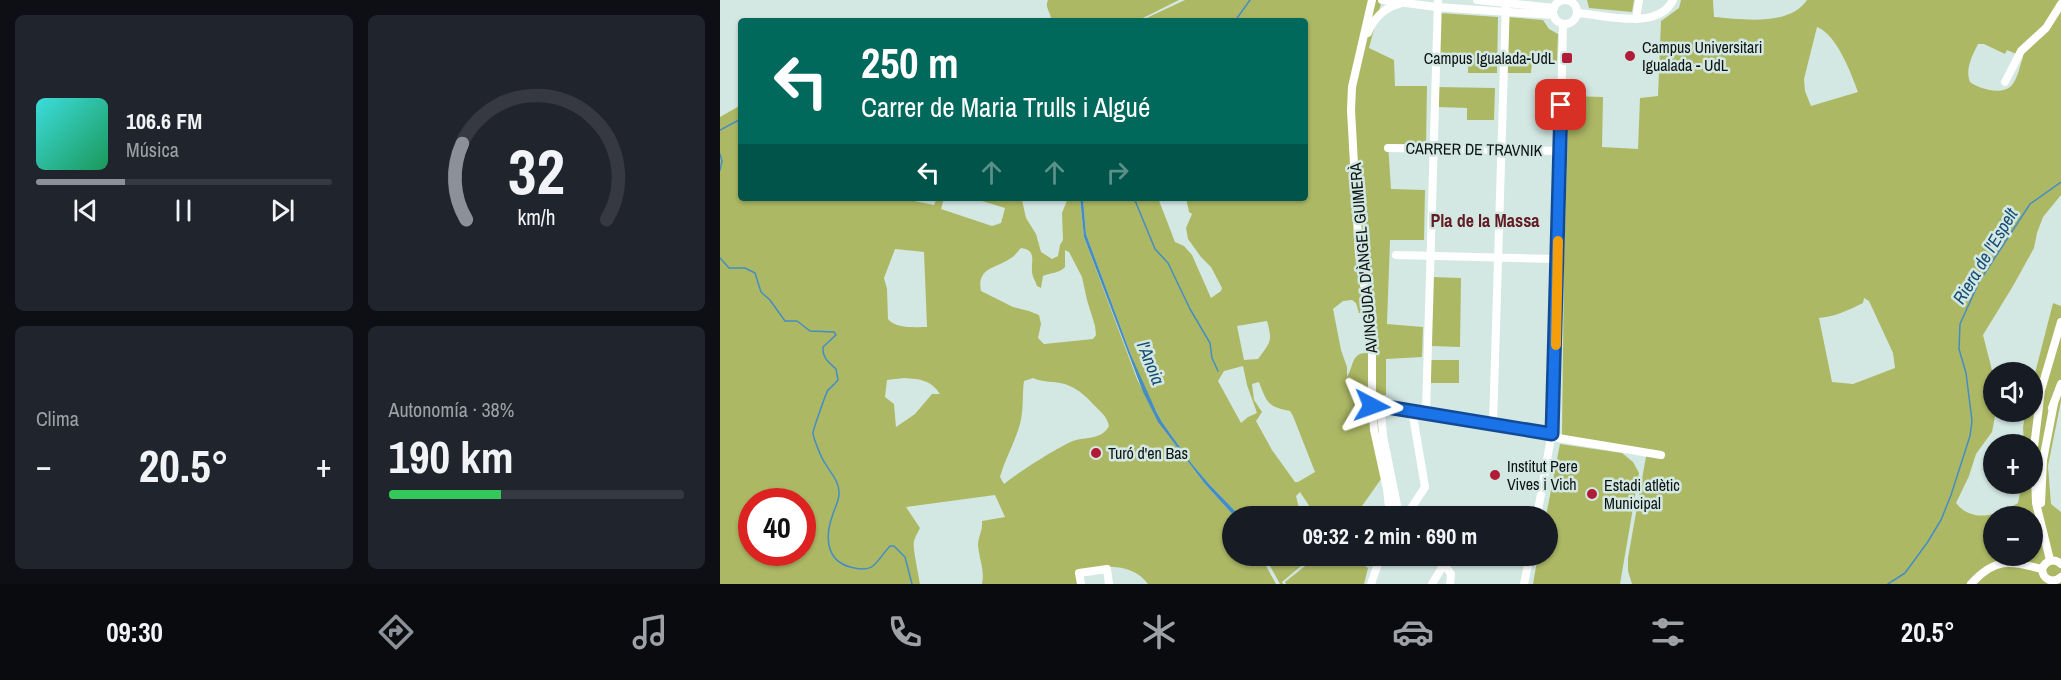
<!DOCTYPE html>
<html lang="es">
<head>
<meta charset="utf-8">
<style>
	body { margin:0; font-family:"Archivo Narrow",sans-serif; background:#20242c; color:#f1f3f6; height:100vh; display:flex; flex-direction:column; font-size:22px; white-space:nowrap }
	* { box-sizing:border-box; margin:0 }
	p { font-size:20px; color:#9ea1a6 }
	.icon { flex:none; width:33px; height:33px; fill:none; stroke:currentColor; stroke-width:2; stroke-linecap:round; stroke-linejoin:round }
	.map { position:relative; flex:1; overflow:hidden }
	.panel { display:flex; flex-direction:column; gap:15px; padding:15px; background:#0d0f14; width:720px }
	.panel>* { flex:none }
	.top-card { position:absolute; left:18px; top:18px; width:570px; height:183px; border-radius:6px; box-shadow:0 2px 4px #0004; background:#00695c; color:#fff; overflow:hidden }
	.fabs { position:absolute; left:1263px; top:362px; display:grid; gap:12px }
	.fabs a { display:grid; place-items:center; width:60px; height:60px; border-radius:50%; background:#171b24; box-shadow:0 2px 4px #0004; font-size:30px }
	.speed { position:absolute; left:18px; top:488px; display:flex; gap:12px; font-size:30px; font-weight:700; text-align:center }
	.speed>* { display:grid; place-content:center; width:78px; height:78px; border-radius:50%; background:#171b24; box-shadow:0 2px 4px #0004; line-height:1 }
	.speed .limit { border:9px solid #d22; background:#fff; color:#111 }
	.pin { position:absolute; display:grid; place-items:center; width:51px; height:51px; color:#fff; margin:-26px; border-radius:12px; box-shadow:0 3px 9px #0006 }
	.me { position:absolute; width:66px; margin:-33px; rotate:94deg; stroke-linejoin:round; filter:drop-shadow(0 0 4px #0008) }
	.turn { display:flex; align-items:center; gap:21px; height:126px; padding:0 24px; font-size:27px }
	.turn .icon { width:78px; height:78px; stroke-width:2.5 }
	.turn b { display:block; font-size:42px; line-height:51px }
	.lanes { display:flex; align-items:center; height:57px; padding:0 24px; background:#0003; justify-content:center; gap:30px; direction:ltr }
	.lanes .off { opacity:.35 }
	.big { font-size:45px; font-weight:800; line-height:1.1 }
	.panel .card { flex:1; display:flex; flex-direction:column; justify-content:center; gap:9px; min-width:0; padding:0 21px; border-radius:9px; background:#20242c }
	.panel .dial { align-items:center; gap:0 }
	.dial svg { height:156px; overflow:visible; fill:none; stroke:#363941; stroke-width:7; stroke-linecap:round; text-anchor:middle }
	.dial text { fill:#f1f3f6; stroke:none }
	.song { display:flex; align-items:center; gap:18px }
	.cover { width:72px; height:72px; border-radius:9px; background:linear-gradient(135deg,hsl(180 70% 55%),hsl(150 70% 35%)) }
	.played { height:6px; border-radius:3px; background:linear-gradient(90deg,#8c9099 30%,#363941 30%) }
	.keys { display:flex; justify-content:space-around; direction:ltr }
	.heat { display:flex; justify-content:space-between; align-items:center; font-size:33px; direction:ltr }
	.charge { height:9px; border-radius:4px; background:linear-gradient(90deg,#34c759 38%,#363941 0) }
	.panel .tiles { flex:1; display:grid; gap:15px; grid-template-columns:repeat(2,1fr) }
	.trip { position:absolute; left:502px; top:506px; width:336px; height:60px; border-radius:30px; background:#171b24; box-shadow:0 2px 4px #0004; font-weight:800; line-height:60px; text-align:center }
	.dock { display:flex; height:96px; justify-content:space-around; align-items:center; background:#090b0e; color:#9ea1a6 }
	.dock .icon { width:42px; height:42px }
	.dock .current { color:#8c9099 }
	.dock b { font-size:27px; color:#f1f3f6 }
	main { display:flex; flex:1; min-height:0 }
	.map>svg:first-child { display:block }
	.green { fill:#adb865; fill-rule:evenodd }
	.water { fill:#448dc5 }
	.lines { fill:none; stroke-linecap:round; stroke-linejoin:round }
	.stream { stroke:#448dc5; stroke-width:1.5 }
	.minor { stroke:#fff; stroke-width:8 }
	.route-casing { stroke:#114b97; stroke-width:15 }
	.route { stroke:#1a73e8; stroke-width:10 }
	.slow { stroke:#f59e0b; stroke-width:10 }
	.poi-dot { fill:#b01c37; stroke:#d4e8e3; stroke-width:2 }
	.labels { text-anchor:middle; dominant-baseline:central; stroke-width:5; stroke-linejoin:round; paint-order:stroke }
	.poi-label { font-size:16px; fill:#0c1311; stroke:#d4e8e3; text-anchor:start }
	.street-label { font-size:16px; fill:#0c1311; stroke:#d4e8e3 }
	.neighbourhood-label { font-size:18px; font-weight:bold; fill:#621c24; stroke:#d4e8e3 }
	.water-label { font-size:18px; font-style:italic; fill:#164c73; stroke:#d4e8e3 }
</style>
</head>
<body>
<main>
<section class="panel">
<div class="tiles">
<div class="card">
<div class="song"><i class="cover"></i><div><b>106.6 FM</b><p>Música</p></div></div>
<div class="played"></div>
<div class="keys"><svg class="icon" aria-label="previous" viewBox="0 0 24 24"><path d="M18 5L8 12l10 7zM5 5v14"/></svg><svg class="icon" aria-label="pause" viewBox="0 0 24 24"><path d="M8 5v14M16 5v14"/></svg><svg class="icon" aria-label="next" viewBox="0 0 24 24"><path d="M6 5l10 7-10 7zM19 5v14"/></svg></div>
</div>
<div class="card dial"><svg viewBox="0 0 100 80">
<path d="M14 69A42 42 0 1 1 86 69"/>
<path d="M14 69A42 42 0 0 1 12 30" stroke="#8c9099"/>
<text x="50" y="56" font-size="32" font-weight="700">32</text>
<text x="50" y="72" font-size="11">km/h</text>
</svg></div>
<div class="card"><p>Clima</p>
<div class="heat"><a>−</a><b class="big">20.5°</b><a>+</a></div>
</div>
<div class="card"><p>Autonomía · 38%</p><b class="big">190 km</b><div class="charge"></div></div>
</div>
</section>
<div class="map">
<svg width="1341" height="584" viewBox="0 0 1341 584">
	<rect width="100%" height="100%" fill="#d4e8e3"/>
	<g class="green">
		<path d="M328,0h131l-42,21h-86c1,-8 -7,-13 -3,-21z"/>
		<path d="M465,0h197l-13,48 25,12 1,26h32l-1,59 -38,-1 3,45 34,1 -1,50h-34l-3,84 36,3 -1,30 -36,2v36l-8,1 8,76 -31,44h-39l-16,-24 -4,4 5,20h-61l-31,-32 -17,-20 -30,-42 -15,-28 -16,-39 -45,-121 -3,-36h75l17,44 9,4 8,9 19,43 10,-7 1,-3 -11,-21 -10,-10 -13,-18 -2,-11 6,-14 -3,-2 -3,-14h119v-177h-165zM632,300l4,3 3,10 6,1 3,39c-17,-1 -14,13 -21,24v-10l-6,-17 -8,-41 10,-8zM547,321c6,21 3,21 -9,38l-14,1 -7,-34zM523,366l4,19 10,28 -9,4 -7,6 -23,-42 6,-10zM539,382c8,21 9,25 31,29l3,5 22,56 -17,10h-3l-23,-32 -16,-29 6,-9 -8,-12 -2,-16z"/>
		<path d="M867,0h47l-2,12 -43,-4z"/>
		<path d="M961,0h32l1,17c27,2 75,10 93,-17h254v195l-18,22 -6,16 -3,15 -21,38 -30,49 10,39 1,37h2l-4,21 -16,22 -7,22 -13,27c17,21 42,12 62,0l4,-20h10v-39h-8l-1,-17 3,-16h6l1,-30 20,-78 8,3v95l-13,65 3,38 10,8v72h-429l-4,-13v-13l19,-107 -85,-16 2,-172 5,-167 34,1 -1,50 36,2 2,-51 18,-2 3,-75 18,-13zM1097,27c20,8 34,46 41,65l-47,14 -6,-15 -1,-12zM1258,44h6l21,10 2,-4 16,7c-3,8 -5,21 -11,28 -10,11 -32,4 -42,-3 -5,-13 2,-26 8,-38zM1144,298l5,3 24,52 2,15 -42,16 -21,-2 -13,-64c15,-1 30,-8 44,-15zM1274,516h38v39h-38z"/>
		<path d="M720,13l58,4 -1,56h-29v-14l-30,-2z"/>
		<path d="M787,17l36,3 6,9 9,5 -1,27h-25l-1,12h-25z"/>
		<path d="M718,87l57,1 -1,32h-27v-12l-29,-1z"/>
		<path d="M21,105v93h169l4,3 20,4 3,-7h7l-3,11 51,17 9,-3 4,-15 -33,-10h53l-3,2 4,18 10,16 5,18 11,7 6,-3 2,-11 3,-5 -1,-27 6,-15h12l4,39 53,142 21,42 47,63 29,32 -1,39h27l16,29h-128c-15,-21 -44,-19 -67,-14l-4,14h-95c3,-14 -3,-25 -4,-39 0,-8 5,-15 4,-24l23,-4 -10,-22 -89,12 14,21c-2,4 -5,9 -6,13 -2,5 5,35 6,43h-200v-467zM301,248c16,2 10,13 11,24 0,4 4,10 5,14l4,2 2,-12c8,-4 16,-2 22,-9v-17l4,2 13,25 5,23 8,26 1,9 -3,4 -49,5 -6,-6 3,-14 -2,-9 -10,-4 -16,-4 -32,-16c-5,-24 17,-23 30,-33 4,-2 7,-7 10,-10zM175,249l29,3 3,75c-12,0 -31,2 -39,-8l-1,-30 -3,-11zM184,378c16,1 27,2 36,16h-8l-17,20 -19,13 -2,-23 -9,-7 2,-17zM313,378c7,3 11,3 19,4 20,1 31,11 44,25 7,7 11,10 13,19 -7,13 -20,11 -33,14 -14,4 -60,34 -72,44l-4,-7c5,-18 15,-35 20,-53 4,-15 2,-29 4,-43zM32,501h50v51h-50z"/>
		<path d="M712,277l29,1 -1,69 -29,-1z"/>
		<rect x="711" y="360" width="28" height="23"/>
		<path d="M840,444l62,9 11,9 6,11 -19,111h-87l5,-29h10v-39h-2z"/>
		<path d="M544,555h50l-32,27 1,2h-3z"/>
		<path d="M599,555h32l17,13 -4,16h-78l-1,-2z"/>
	</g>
	<path class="water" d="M360,198h3l3,36 45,121 25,56 6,11 30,42 17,20 31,32h-6l-29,-32 -37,-49 -10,-13 -15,-30 -59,-155z"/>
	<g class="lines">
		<g class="stream">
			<path d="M515,21l15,-21"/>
			<path d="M0,130l21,-11"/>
			<path d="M0,154l2,7 -2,9"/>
			<path d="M414,198l21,51 13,14 22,46 20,34 2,15 6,13"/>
			<path d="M0,258l9,10h16l10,5 6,19 9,8 15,21h12l13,10 24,1 2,3 -13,12c-1,11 6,15 13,22l2,11c-3,4 -7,7 -10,10 -2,3 -15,40 -15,43 0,4 9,27 12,30 5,9 14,18 14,29 1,7 -4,15 -6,22 -8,21 -8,46 17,53 26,7 25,-5 40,-21h4l11,11 7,27"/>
			<path d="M1168,584l17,-11 22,-30 14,-23 10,-25 19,-59 2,-15 -6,-48 -7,-24 1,-25 19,-42 51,-78 31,-22"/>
		</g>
		<g class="minor">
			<circle cx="845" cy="12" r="12"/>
			<path d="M652,0l-20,87 -1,23 8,144 13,79v68l2,29 13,59 3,27"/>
			<path d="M662,0l55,7 116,8"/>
			<path d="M757,0l77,8"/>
			<path d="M857,13c29,2 81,18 96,-13"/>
			<path d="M916,19l3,-19"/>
			<path d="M648,33c5,-14 17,-26 31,-29"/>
			<path d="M1285,82l16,-31 25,-23 15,-24"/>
			<path d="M668,148l172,3"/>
			<path d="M676,255l162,4"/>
			<path d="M661,406l171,28 6,4 103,17"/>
			<path d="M1332,408l9,-24"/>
			<path d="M659,409l2,3 2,24 14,69 -1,11"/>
			<path d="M706,412l12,-412"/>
			<path d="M773,424l13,-424"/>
			<path d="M1321,503l2,-43 11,-57"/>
			<path d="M686,516l19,-29 -13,-77"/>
			<path d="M817,516l17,-95 9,-397"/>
			<path d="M1330,560l-14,-57 -2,-56 7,-57 20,-68"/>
			<path d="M724,564l7,10 -1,10"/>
			<path d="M1322,569c1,11 11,15 19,8"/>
			<path d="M1322,569c4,-9 12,-11 19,-5"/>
			<path d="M361,584l-2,-11 28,-4 2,15"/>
			<path d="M651,584l10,-29"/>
			<path d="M712,584l12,-20 2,-9"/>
			<path d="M804,584l6,-29"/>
			<path d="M1251,584c24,-27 39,-23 71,-15"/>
		</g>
	</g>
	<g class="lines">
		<defs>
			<path id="route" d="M652,406v4l7,-1 2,-3 171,28 9,-329"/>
		</defs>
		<use href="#route" class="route-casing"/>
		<use href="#route" class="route"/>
		<path class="slow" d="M836,345l2,-104"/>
	</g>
	<g class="poi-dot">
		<circle cx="910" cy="56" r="6"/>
		<rect x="841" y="52" width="12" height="12" rx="3"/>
		<circle cx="376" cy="453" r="6"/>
		<circle cx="775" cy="475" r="6"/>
		<circle cx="872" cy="494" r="6"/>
	</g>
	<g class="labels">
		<g class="poi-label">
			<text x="922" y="47">Campus Universitari<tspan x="922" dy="18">Igualada - UdL</tspan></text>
			<text x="835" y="58" text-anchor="end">Campus Igualada-UdL</text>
			<text x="388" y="453">Turó d'en Bas</text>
			<text x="787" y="466">Institut Pere<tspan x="787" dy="18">Vives i Vich</tspan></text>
			<text x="884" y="485">Estadi atlètic<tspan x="884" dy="18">Municipal</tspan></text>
		</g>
		<g class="street-label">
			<text transform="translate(754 149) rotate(1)">CARRER DE TRAVNIK</text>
			<text transform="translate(643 258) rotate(-95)">AVINGUDA D'ÀNGEL GUIMERÀ</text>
		</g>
		<g class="neighbourhood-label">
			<text x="765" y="220">Pla de la Massa</text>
		</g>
		<g class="water-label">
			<text transform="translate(1265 256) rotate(-59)">Riera de l'Espelt</text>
			<text transform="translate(431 363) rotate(68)">l'Anoia</text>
		</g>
	</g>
</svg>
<div class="fabs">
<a><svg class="icon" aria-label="sound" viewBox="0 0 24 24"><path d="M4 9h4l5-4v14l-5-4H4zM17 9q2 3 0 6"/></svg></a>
<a>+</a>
<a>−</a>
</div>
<div class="speed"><div class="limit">40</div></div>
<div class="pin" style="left:841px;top:105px;background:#d93025"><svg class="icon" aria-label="arrive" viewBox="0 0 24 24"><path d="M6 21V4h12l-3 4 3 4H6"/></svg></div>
<svg class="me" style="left:652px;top:406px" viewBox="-20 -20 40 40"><path d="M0-17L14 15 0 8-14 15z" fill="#1a73e8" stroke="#fff" stroke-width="4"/></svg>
<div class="trip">09:32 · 2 min · 690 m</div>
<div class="top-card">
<div class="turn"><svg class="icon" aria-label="left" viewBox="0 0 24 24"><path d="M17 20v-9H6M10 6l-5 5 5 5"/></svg><div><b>250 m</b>Carrer de Maria Trulls i Algué</div></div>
<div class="lanes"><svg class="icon" aria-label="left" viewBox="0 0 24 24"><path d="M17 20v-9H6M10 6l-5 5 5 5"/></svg><svg class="icon off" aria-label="ahead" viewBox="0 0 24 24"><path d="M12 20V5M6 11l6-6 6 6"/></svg><svg class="icon off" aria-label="ahead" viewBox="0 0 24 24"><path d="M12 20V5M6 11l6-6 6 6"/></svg><svg class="icon off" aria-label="right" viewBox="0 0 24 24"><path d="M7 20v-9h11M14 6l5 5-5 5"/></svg></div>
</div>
</div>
</main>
<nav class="dock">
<b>09:30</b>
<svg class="icon current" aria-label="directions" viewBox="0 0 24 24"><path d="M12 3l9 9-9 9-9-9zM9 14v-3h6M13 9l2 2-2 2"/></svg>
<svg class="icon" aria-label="music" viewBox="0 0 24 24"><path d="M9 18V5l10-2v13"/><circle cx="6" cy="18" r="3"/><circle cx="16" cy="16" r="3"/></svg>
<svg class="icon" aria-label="phone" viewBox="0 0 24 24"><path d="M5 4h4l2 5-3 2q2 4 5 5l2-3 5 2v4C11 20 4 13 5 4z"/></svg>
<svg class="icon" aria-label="climate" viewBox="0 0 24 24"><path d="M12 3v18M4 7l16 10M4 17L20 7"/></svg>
<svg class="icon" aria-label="car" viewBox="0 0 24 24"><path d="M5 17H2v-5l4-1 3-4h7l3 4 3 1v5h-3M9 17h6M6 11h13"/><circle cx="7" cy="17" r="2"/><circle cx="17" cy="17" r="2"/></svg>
<svg class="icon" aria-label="filters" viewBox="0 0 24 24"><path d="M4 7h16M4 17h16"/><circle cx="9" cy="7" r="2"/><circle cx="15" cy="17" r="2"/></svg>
<b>20.5°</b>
</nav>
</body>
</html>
